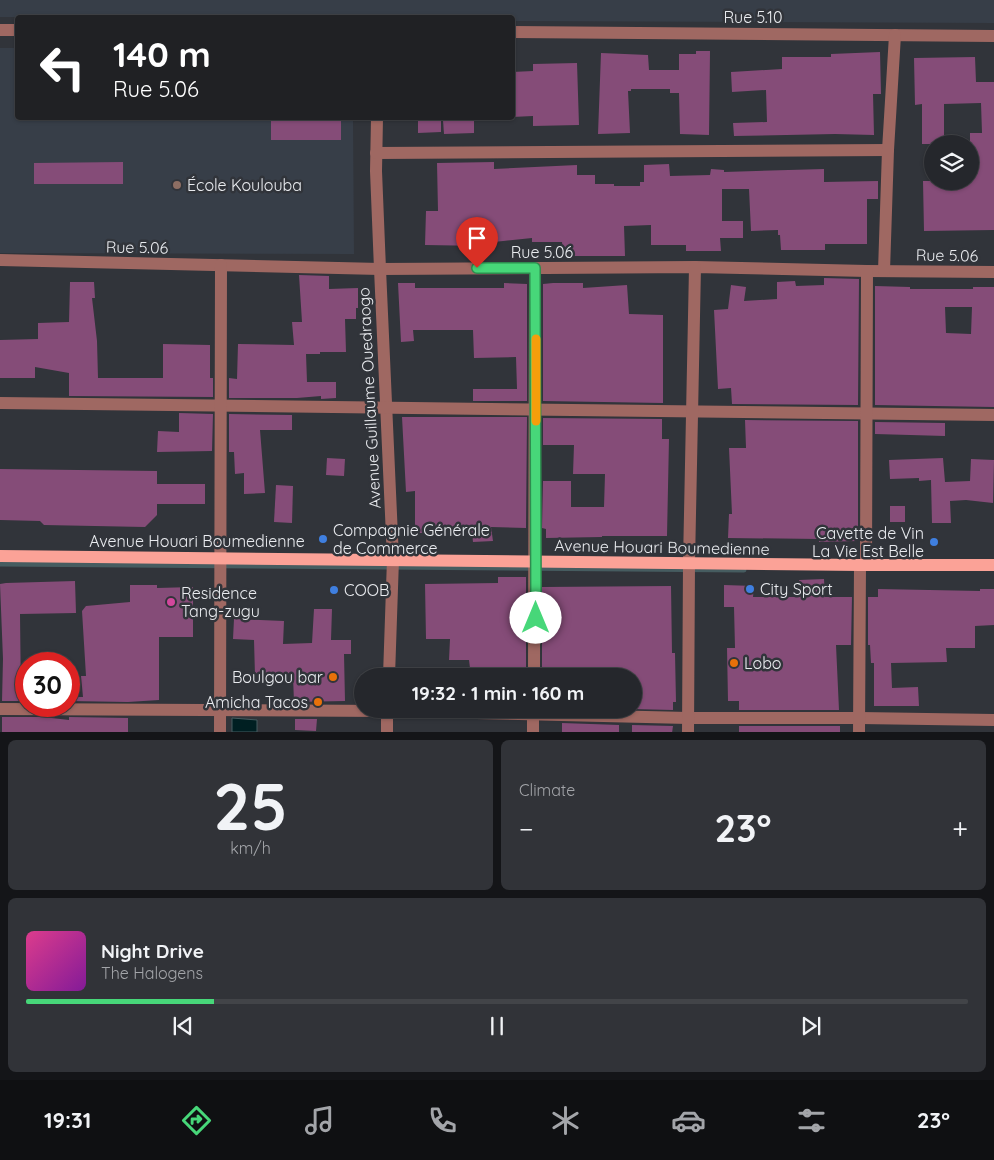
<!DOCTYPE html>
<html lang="en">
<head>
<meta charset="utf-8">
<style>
	body { margin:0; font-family:Quicksand,sans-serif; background:#313338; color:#f1f3f6; height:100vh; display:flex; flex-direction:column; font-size:19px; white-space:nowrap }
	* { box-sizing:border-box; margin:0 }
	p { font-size:16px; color:#a3a5a9 }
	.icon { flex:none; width:28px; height:28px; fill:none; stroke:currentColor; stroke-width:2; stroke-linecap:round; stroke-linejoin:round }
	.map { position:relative; height:732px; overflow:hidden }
	.sheet { display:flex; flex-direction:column; gap:8px; padding:8px; background:#141518; flex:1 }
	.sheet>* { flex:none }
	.guide { position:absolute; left:15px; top:15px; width:500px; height:105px; border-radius:5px; box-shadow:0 1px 4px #0004,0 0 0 1px #424448; background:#202124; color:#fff; overflow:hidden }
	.controls { position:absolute; left:924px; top:135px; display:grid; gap:10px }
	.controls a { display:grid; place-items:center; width:55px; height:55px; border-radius:50%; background:#25272c; box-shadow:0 1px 4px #0004,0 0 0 1px #424448; font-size:25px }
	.speed { position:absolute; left:15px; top:652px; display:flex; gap:10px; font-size:25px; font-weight:700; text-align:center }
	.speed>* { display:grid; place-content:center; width:65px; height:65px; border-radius:50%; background:#25272c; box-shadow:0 1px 4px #0004,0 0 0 1px #424448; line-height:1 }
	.speed .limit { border:8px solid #d22; background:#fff; color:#111 }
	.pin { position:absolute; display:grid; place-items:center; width:42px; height:42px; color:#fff; margin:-51px -21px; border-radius:50% 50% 50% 0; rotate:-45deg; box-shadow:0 0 5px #0007 }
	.pin .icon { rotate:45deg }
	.me { position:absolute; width:55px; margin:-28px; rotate:0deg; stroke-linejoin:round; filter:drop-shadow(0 0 4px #0008) }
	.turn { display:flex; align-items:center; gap:18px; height:105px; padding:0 15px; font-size:22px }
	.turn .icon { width:65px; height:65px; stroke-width:2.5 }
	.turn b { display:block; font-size:35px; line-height:42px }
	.big { font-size:38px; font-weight:700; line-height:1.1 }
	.sheet .tile { flex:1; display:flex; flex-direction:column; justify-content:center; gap:8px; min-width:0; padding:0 18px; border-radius:8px; background:#313338 }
	.sheet .dial { align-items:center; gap:0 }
	.dial b { font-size:65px; line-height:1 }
	.song { display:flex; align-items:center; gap:15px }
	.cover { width:60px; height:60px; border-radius:8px; background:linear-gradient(135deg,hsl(330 70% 55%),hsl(290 70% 35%)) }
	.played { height:5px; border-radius:2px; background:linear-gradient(90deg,#47d779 20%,#424448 20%) }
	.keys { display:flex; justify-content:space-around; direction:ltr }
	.heat { display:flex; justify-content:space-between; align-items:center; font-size:28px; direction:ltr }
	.sheet .tiles { flex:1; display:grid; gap:8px; grid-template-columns:1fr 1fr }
	.tile:last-child { grid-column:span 2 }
	.trip { position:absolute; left:354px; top:668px; width:288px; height:50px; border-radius:25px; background:#25272c; box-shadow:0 1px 4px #0004,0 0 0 1px #424448; font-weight:700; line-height:50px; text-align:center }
	.menu { display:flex; height:80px; justify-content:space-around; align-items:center; background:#0f1012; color:#a3a5a9 }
	.menu .icon { width:35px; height:35px }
	.menu .on { color:#47d779 }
	.menu b { font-size:22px; color:#f1f3f6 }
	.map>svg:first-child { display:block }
	.built { fill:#373e48 }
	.water { fill:#001f22; stroke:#465c60 }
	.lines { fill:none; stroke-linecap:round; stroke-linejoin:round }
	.stream { stroke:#465c60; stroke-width:5 }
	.building { fill:#854c78; fill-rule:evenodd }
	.minor { stroke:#9f6862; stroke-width:12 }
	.major { stroke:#fba297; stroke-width:12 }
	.route-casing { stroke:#2e8c4f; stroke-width:12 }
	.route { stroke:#47d779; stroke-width:9 }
	.slow { stroke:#f59e0b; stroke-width:9 }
	.education-dot { fill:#8d6e63; stroke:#31343a; stroke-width:2 }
	.shop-dot { fill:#3f7fe0; stroke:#31343a; stroke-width:2 }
	.hotel-dot { fill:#d1479c; stroke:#31343a; stroke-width:2 }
	.food-dot { fill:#e8710a; stroke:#31343a; stroke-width:2 }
	.labels { text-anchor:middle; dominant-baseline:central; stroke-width:5; stroke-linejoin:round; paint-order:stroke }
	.street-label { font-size:16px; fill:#e9ebef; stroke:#31343a }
	.poi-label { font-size:16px; fill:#e9ebef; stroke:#31343a; text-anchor:start }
</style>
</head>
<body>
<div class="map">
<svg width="994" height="733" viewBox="0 0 994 733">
	<rect width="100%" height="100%" fill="#31343a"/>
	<g class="built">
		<path d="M0,0h994v23l-481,-2 -1,-3 -512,-1z"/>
		<path d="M0,48h17l1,70h335l1,136 -354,-1z"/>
	</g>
	<path class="water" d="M232,718l25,2v12h-25z"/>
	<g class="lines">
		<path class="stream" d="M0,564l744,6"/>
	</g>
	<g class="building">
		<path d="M696,51h14l-1,84 -29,-1 -1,-41h-9v-4h-39v2h-3l2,42 -32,1 3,-81 47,2 1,15h30v-16h17z"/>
		<path d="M880,52l1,42h-8l1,41 -39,-1 -101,2 -1,-13 34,-1 -1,-32 -34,2 -1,-20 51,-3v-12h49v-3z"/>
		<path d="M975,57l1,25h18v148l-70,1 -1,-50h47v-48h12l-1,-30 -37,1v40h-22v-40l-7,1 -1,-47z"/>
		<path d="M577,63l2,62 -46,1v-10l-21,1v-45l21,-1v-7z"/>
		<rect x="271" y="118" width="70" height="22"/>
		<path d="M418,118h23v14l-23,1z"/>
		<path d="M474,119v14l-30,1 -1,-14z"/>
		<path d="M123,162v22h-89v-21z"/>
		<path d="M494,162v7l83,-4v10h18v9h19v2h26v-4h4v-17l25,-1 1,12 40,-1 1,-6 13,1v2l100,-3v13l54,-1v18h-11v45h-42v6h-44l-1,-15h-2v-5l-27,1 -2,-42h-27v32h21v17h-23l1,13h-35v-6h-35v-20l-27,1 1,30h-62l-1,-14h-30v-4l-47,5v3l-60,-1 1,-34h12l-1,-48z"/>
		<path d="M299,275l30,1v13l29,-1v20h-2v11h-11l1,33h-26v2h-14l1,28h29v16l-15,1v-3l-24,2h-68v-20l8,1 1,-35 56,1 -2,-23h10z"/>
		<path d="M824,278l35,1 -1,126 -126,-1 -1,-16 -13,1 -4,-79 14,-1 3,-24 15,2 -2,14 33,-2v-17l18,-1 1,5 28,-1z"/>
		<path d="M70,282h24l1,16h-3l5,43 1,37h65v-34l47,1v33h3v19l-144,-1v-23l-34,-6v11h-35v-38l38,-1v-16l31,-1z"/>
		<path d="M398,283h17v5h89v-5l23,1v117h-54v-12h44l-1,-32 -42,1 -1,-28h-60l1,11 -13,1z"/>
		<path d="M553,283h30v5l44,-3 2,29 34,1v88l-120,-2v-117z"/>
		<path d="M875,286l35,1v2h63v-2h21v120l-119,-2zM945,307h27l-1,27 -25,-1z"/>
		<path d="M179,413l34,1 -1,37 -55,1 1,-21 21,1z"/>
		<path d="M229,414l63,1v15h-32l5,63 -21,1v-21l-9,1 -1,-22h-5z"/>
		<path d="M402,417h125l-1,111 -35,-1 2,14 -20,1 -1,-9h-57v-42l-9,1z"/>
		<path d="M543,418l119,1v20h7l-2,97h-65v1l-56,1v-9l-4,-1 1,-47h28v26h33l1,-33h-32l1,-29h-31z"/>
		<path d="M745,420l113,1v120l-39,1v-3l-91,-1 1,-24h3l-3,-66h17z"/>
		<path d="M875,422l70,1v13l-70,-2z"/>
		<path d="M327,458l18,1 -1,17 -18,-1z"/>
		<path d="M943,458l2,24 25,-1 1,-22 23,1 -1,43 -27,-3 -16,1 1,22h-19l-1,-43 -12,1v-3l-29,1 -1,-19z"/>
		<path d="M0,469l157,2v13h48v20h-48v11l-12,12 -101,-2 -4,-4 -40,-1z"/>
		<path d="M276,485l17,1 -1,37 -18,-1z"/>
		<rect x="890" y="506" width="15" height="16"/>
		<path d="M498,577h28v99h-55l-2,-16h-20l1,-21h-24l-1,-55 73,-1z"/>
		<path d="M824,579l1,18h27l-1,48h-15l3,65h-100v-9h-11l-1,-53h8l-1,-41h-10v-22l30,1 -1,11h47l-1,-17z"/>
		<path d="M75,581l1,32 -56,1 1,87h-19l1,-42 -3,-75 6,-1z"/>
		<path d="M130,585h27v3l36,-1v50h-34v63l-31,2 -59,-1v-4h14l-2,-21h5l-4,-65 4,-5 44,-4z"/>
		<path d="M671,586l1,67h3l1,49h-3v8l-41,-1v-33h-90v-89z"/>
		<path d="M878,589l102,2v-2h14v36l-19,1v22h-29l1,14 -56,1 1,25 26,-1 1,19h-45v-43h-3l-1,-18h-2v-48h10z"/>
		<path d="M314,609h18l-1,31h20v14h-7l1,47 -51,1 -1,-26h-38l-1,-36 -21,-1 1,-20 50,2 -1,23 29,-1z"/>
		<path d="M2,717h41l26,3v-3l59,1v15h-126z"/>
		<path d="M295,719h22l-1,12 -21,-1z"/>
		<path d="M562,723l57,2v8h-57z"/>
		<path d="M632,725l41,1 -1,7h-40z"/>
		<rect x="739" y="726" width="101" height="7"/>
	</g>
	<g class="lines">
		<g class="minor">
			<path d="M0,30h18"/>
			<path d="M512,32l482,4"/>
			<path d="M377,118l-1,53 4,98 13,290 -4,117"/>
			<path d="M376,153l512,-3"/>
			<path d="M0,260l380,9 315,-2 172,4 127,1"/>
			<path d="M884,271l4,-121 7,-115"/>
			<path d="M0,403l994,12"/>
			<path d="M866,565l1,-294"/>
			<path d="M534,676l1,-408"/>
			<path d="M0,709l387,2 301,7h172l134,2"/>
			<path d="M220,733l1,-468"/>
			<path d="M387,733v-24"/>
			<path d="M533,733v-24"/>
			<path d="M688,733l1,-170 6,-296"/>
			<path d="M859,733l1,-168"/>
		</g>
		<path class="major" d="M0,556l860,9h134"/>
	</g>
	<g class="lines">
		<defs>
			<path id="route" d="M477,268h58l1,350"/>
		</defs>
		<use href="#route" class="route-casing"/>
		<use href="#route" class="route"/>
		<path class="slow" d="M536,339v82"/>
	</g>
	<circle class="education-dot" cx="177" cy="185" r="5"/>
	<g class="shop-dot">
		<circle cx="323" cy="539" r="5"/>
		<circle cx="934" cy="542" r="5"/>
		<circle cx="750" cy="589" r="5"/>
		<circle cx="334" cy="590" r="5"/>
	</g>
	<circle class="hotel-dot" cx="171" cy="602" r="5"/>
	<g class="food-dot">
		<circle cx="734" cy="663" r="5"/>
		<circle cx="333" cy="677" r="5"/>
		<circle cx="318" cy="702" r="5"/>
	</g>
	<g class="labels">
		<g class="street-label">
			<text x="753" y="17">Rue 5.10</text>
			<text transform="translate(137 247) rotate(1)">Rue 5.06</text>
			<text x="542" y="252">Rue 5.06</text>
			<text transform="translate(947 255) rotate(1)">Rue 5.06</text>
			<text transform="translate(369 398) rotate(-93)">Avenue Guillaume Ouedraogo</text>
			<text x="197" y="541">Avenue Houari Boumedienne</text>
			<text transform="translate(662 547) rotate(1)">Avenue Houari Boumedienne</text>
		</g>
		<g class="poi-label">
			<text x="187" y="185">École Koulouba</text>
			<text x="333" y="530">Compagnie Générale<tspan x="333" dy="18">de Commerce</tspan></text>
			<text x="924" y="533" text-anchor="end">Cavette de Vin<tspan x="924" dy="18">La Vie Est Belle</tspan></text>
			<text x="760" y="589">City Sport</text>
			<text x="344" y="590">COOB</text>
			<text x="181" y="593">Residence<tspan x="181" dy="18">Tang-zugu</tspan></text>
			<text x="744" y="663">Lobo</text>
			<text x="323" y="677" text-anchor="end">Boulgou bar</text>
			<text x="308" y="702" text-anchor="end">Amicha Tacos</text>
		</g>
	</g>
</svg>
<div class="controls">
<a><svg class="icon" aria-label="layers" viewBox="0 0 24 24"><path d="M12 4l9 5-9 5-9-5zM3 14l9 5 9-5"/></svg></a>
</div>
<div class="speed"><div class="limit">30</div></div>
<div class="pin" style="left:477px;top:268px;background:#d93025"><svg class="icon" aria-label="arrive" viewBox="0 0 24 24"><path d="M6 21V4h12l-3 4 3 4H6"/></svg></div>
<svg class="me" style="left:536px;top:618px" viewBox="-20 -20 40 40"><circle r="19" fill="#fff"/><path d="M0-13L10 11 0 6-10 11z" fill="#47d779"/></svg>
<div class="trip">19:32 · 1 min · 160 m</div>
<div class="guide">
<div class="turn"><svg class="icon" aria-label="left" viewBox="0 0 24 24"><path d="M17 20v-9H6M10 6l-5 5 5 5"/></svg><div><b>140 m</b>Rue 5.06</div></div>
</div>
</div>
<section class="sheet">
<div class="tiles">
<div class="tile dial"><b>25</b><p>km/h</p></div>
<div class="tile"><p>Climate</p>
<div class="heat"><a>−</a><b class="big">23°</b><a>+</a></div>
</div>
<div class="tile">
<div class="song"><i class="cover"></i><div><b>Night Drive</b><p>The Halogens</p></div></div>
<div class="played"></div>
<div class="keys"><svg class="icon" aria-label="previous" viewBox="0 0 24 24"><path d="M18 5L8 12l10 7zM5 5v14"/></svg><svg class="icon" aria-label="pause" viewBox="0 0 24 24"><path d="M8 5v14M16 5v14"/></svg><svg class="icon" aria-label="next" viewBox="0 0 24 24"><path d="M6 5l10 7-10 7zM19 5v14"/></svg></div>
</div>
</div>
</section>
<nav class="menu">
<b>19:31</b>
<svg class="icon on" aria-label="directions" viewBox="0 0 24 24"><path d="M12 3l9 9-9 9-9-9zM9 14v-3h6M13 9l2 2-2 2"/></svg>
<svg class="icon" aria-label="music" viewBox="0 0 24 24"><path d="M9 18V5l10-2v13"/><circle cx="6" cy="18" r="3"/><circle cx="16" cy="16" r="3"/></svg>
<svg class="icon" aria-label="phone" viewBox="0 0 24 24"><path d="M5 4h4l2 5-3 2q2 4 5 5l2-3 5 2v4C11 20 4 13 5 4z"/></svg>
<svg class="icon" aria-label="climate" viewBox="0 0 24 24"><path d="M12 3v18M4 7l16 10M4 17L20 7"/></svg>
<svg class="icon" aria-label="car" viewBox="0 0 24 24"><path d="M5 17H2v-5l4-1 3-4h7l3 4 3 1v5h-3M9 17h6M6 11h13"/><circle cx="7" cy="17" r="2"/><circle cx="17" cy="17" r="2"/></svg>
<svg class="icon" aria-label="filters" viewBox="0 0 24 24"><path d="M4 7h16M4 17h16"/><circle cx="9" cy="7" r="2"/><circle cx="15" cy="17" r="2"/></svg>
<b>23°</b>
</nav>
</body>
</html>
